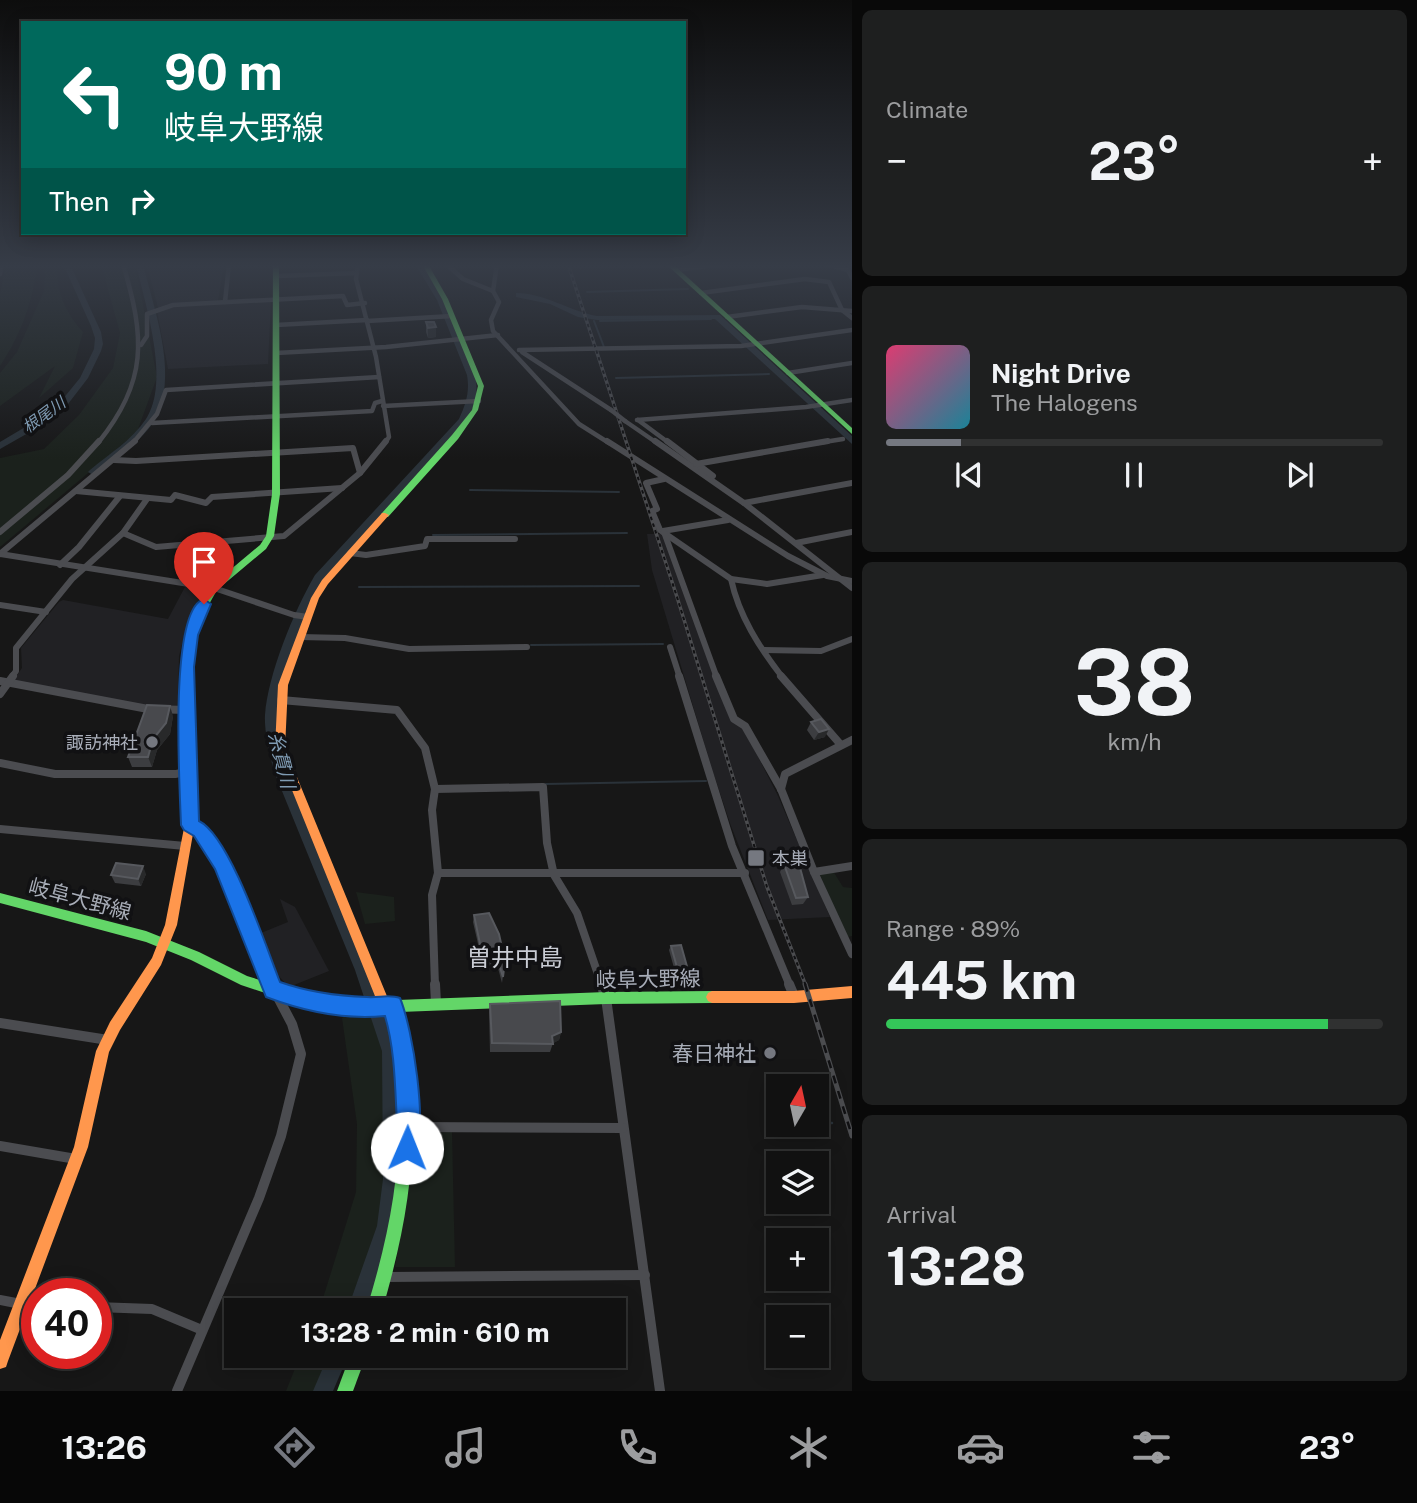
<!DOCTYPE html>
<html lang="en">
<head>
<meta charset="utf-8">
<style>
	body { margin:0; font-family:"Public Sans","Noto Sans JP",sans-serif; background:#1e1f1f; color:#f1f3f6; height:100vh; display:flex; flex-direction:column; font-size:26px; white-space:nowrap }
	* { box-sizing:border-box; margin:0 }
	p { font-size:23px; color:#9c9d9f }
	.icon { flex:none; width:38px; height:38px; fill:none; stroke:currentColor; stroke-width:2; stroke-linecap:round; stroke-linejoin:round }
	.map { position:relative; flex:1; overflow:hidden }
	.drawer { display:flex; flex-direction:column; gap:10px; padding:10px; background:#090909; width:565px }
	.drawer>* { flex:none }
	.banner { position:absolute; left:21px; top:21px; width:665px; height:214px; border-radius:0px; box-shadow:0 4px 18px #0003,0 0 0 2px #303131; background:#00695c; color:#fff; overflow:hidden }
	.needle { width:46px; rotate:9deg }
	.controls { position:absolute; left:766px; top:1074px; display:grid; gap:14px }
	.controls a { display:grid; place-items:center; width:63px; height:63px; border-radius:0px; background:#111; box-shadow:0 4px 18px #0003,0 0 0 2px #303131; font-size:35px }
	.speed { position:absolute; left:21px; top:1278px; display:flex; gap:14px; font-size:35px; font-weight:700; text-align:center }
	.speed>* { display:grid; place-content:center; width:91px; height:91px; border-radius:50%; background:#111; box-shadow:0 4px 18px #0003,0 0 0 2px #303131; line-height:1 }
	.speed .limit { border:10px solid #d22; background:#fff; color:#111 }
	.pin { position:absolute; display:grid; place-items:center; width:60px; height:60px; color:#fff; margin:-72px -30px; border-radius:50% 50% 50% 0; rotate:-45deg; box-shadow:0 0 7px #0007 }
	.pin .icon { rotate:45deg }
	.me { position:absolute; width:77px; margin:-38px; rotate:1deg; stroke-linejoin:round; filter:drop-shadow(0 0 5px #0008) }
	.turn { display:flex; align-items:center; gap:24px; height:147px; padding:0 28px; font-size:32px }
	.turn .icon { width:91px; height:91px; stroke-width:2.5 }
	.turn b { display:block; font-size:49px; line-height:60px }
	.then { display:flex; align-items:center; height:66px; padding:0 28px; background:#0003; gap:14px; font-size:26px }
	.big { font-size:52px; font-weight:700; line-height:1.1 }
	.drawer .card { flex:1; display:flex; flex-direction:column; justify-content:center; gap:10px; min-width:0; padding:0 24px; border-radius:10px; background:#1e1f1f }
	.drawer .dial { align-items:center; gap:0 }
	.dial b { font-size:91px; line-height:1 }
	.song { display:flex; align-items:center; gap:21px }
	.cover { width:84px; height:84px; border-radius:10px; background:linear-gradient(135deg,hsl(340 70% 55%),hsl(190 70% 35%)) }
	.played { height:7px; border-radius:4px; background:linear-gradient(90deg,#757880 15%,#303131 15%) }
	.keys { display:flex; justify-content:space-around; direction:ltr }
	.heat { display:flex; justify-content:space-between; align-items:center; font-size:38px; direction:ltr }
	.charge { height:10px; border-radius:5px; background:linear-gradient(90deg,#34c759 89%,#303131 0) }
	.trip { position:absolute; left:224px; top:1298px; width:402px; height:70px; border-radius:0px; background:#111; box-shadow:0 4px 18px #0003,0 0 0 2px #303131; font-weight:700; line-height:70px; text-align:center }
	.tab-bar { display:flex; height:112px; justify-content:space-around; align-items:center; background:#070707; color:#9c9d9f }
	.tab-bar .icon { width:49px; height:49px }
	.tab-bar .on { color:#757880 }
	.tab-bar b { font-size:32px; color:#f1f3f6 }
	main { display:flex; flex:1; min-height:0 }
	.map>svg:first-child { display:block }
	.built { fill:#212124 }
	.green { fill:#1b211c }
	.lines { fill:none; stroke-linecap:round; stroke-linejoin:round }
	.stream-far1 { stroke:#2a3239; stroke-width:2 }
	.stream { stroke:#2a3239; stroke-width:2.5 }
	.river { fill:#2a3239; fill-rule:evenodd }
	.street-far3 { stroke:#4b4c50; stroke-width:4.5 }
	.street-far2 { stroke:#4b4c50; stroke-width:6 }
	.street-far1 { stroke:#4b4c50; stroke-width:8 }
	.street { stroke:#4b4c50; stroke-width:10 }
	.fast { fill:#63d668; fill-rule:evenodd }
	.slow { fill:#ff974d; fill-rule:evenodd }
	.rail-far1-casing { stroke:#4b4c4f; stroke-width:3.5 }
	.rail-casing { stroke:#4b4c4f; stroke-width:5 }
	.rail-far1 { stroke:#111113; stroke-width:2; stroke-dasharray:3.5; stroke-linecap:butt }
	.rail { stroke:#111113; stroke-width:2.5; stroke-dasharray:8; stroke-linecap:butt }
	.street-bridge { stroke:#4b4c50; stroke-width:4.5 }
	.wall { fill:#3c3d40 }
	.shaded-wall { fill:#28292a }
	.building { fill:#48494d; stroke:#57595e; stroke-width:2 }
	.route { fill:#1a73e8; stroke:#114b97; stroke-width:2 }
	.poi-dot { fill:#757880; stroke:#111113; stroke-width:2.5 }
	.labels { text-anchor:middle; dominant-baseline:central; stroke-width:7; stroke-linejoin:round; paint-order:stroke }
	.far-water-label { font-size:16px; font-style:italic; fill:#7f9bb3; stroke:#111113 }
	.poi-label { font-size:18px; fill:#a8adb8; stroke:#111113; text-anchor:end }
	.water-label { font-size:19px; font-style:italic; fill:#7f9bb3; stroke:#111113 }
	.near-street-label { font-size:21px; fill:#a8adb8; stroke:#111113 }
	.near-poi-label { font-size:21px; fill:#a8adb8; stroke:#111113; text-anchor:end }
	.near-quarter-label { font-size:24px; fill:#c9ccd4; stroke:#111113 }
</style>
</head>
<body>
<main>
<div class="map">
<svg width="852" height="1391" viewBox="0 0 852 1391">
	<rect width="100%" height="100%" fill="#171717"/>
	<g class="built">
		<path d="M147,264h77l-6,37 -50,3 -10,4z"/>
		<path d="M271,301l-3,63 -100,5 -11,-58 18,-5z"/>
		<path d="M647,534h16l67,185 13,8 35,69 52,121 -62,3 -37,-94 -19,-57 -60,-199z"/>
		<path d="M186,585l21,2 -20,38 -8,31 -1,50h-29l-136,-25 9,-13 -1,-20 38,-46 4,-2 105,19z"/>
		<path d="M280,899l15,8 34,64 -40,16 -14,-15 -5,-1 -14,-36 32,-13z"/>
	</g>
	<g class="green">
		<path d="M6,264h30l1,3c-5,37 -16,67 -37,99v-72z"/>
		<path d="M45,264h13c-3,27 8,49 25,68l-10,36 -34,30 16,-32 -55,40v-33l17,-21 27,-61z"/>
		<path d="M101,264h34l22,113 -20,55 -137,115v-89l44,-9 35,-34 34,-47 7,-35z"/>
		<path d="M833,871l10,16 9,1v48l-5,1 -28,-64z"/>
		<path d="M356,892l38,5 1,24 -30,3z"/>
		<path d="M352,1011l29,3 3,3 12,38 2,129 -17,81 -18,46h-44l37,-119 1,-68 -15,-106z"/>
		<path d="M452,1132l3,135h-60l14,-88 3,-46z"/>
		<path d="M300,1356h45l-13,35h-46z"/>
	</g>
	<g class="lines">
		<g class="stream-far1">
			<path d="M578,268l84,-1"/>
			<path d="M587,292l101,-3"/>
			<path d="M594,321l10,26"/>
			<path d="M600,321l111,-2"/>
			<path d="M616,378l153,-4"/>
			<path d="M470,490l149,2"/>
			<path d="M433,535l194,-2"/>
			<path d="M359,587l280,-1"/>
			<path d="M531,645l132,-1"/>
			<path d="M546,784l160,-3"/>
		</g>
		<path class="stream" d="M817,1123h15"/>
		<g class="river">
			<path d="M63,264h7l31,68 2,12 -2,7 -13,27 -20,26 -24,20 -44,25v-7l37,-22 25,-20 18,-22 14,-29 1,-11 -4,-12z"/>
			<path d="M136,264h7c11,46 33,102 16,148 -7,17 -23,30 -36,41 -9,7 -19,17 -30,22l-5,-3 2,-2c19,-16 42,-30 56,-51 25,-37 -1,-115 -10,-155z"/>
			<path d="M415,264h7l23,36 30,75c4,17 0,32 -9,47l-143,158 -5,10 -23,56 -16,56 -1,27 9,40 84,201 27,81 3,128 -6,47 -28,85h-20l30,-85 6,-47 -1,-128 -27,-81 -82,-201c-3,-18 -9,-36 -8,-54 3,-41 29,-104 50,-140l144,-156c7,-15 11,-28 8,-44l-30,-75z"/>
			<path d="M516,293c29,0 53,18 81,23l123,-1 132,121v8l-137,-125 -118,1 -19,-3 -28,-13 -34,-7z"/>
			<path d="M328,1356h20l-15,35h-20z"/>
		</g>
		<g class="street-far3">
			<path d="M358,264l-2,15 20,78 13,80 -4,6"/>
			<path d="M446,264l17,15 30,12"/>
			<path d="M497,264l-4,27 6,11 -8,18 2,11 86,93 30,19"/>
			<path d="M826,264l22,6 4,8"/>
			<path d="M676,270l48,-6"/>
			<path d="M0,274l2,-10"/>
			<path d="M277,276l80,-3"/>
			<path d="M701,293l104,-14 24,3 13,28 10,8"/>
			<path d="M225,302l4,-38"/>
			<path d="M727,317l75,-10 50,4"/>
			<path d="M367,321l85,-5"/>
			<path d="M276,325l91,-5"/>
			<path d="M141,345l6,-9v-22l26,-9 170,-9 4,9 18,-2"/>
			<path d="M519,350l222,-4 111,-16"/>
			<path d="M522,352l89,58"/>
			<path d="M276,353l110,-6 112,-12"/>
			<path d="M788,373l64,-10"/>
			<path d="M383,406l96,-5"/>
			<path d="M637,420l169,-13 46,-7"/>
			<path d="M638,420l31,23"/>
			<path d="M625,421l32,22"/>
			<path d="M152,423l220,-12 3,-8 7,-2"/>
			<path d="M98,443c50,-62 47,-105 25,-179"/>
			<path d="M133,443l24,-29 9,-24 213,-13"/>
			<path d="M818,443l25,-4"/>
		</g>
		<g class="street-far2">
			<path d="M607,441l181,115 39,20 25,5"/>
			<path d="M655,441l89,62 108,85"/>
			<path d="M667,441l46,35"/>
			<path d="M114,460l22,1 217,-13 7,25"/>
			<path d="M696,464l132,-23"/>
			<path d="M664,479l-18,4 11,26 -5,2 8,19 71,49 36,5 56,-9"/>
			<path d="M76,491l95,9 4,-5 31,8 6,-6 130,-9"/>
			<path d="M147,499l-24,34 33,14 128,-11 76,-63 26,-32"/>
			<path d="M744,503l108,-20"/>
			<path d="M663,531l65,-11"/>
			<path d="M0,532l68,-57 31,-34"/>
			<path d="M664,532l53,146"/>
			<path d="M796,543l56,-11"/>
			<path d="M350,553l16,2 59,-9 2,-7h88"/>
			<path d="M0,554l135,-113"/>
			<path d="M0,554l214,34 80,27 14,2"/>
			<path d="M60,565l19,-18 41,-51"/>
			<path d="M731,579c8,37 28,68 52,99"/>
			<path d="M0,605l46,7"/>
			<path d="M300,637l45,1 64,11 118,-2"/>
			<path d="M670,647l10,31"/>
			<path d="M764,650l57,1 31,-12"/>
			<path d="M11,678l5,-7v-23l56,-69 51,-46"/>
		</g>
		<g class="street-far1">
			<path d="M679,676l53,170 58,140"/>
			<path d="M716,676l18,43 11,7 36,63 33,83 38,82"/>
			<path d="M781,676l60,69"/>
			<path d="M0,681l148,28 39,1"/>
			<path d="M0,694l13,-18"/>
			<path d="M281,700l116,10 28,38 10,41 -3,21 6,63 -6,22 3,91"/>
			<path d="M0,763l55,11h121l11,-3"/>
			<path d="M435,789l108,-2 4,56 7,32 23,38 25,73"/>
			<path d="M781,789l4,-15 67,-34"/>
			<path d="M190,825l11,5 22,36 48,120"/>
			<path d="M0,829l185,17"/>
			<path d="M814,872l38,-6"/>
			<path d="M438,873h307"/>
		</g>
		<g class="street">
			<path d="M435,984l1,19"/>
			<path d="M601,984l5,14 54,393"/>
			<path d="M789,984l5,12"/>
			<path d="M0,1023l108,17"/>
			<path d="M408,1127l215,1"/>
			<path d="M0,1146l76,13"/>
			<path d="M387,1277l258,-2"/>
			<path d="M0,1300l21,4"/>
			<path d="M96,1307l56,2 50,21"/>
			<path d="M177,1391l82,-193 22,-62 20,-82 -9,-30 -21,-40"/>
		</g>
		<g class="fast">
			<path d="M273,264h6l1,230 -6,42 -8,13 -49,41 -19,34 -6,42 2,162 -1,3 -4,2 -4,-2 -1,-3 -2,-162 8,-42 21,-38 49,-41 6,-9 6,-42z"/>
			<path d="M422,264h6l20,35 36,87 -6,24 -20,29 -70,78h-3l-4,-2 1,-2 70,-78 20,-25 6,-24 -36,-87z"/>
			<path d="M666,264h7l179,164v6z"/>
			<path d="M0,893l146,38 53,21 48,24 48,15 76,10 235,-9 106,-1 4,2 2,4 -2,4 -4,2 -106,1 -206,8c23,110 13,192 -18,299h-16c33,-107 43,-188 21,-298h-16l-76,-10 -54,-18 -50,-25 -45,-18 -146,-39z"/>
			<path d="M350,1356h16l-13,35h-16z"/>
		</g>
		<g class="slow">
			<path d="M382,513h3l4,2 -61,69 -9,14 -31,87 -3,63 106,258 -2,4 -4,2 -4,-2 -2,-4 -104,-258 3,-63 33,-87 11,-18z"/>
			<path d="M189,823l4,2 1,3 -17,97 -16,40 -41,65 -11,22 -21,95 -80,214 -2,6 -6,2v-29l74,-193 22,-96 14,-29 42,-64 13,-33 19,-97 1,-3z"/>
			<path d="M852,986v12l-58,5h-82l-4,-2 -2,-4 2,-4 4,-2h82z"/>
		</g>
		<defs>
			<path id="rail-far1" d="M568,264l109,333 90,290 39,99"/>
			<path id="rail" d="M805,984l47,152"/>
		</defs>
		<use href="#rail-far1" class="rail-far1-casing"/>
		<use href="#rail" class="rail-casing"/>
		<use href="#rail-far1" class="rail-far1"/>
		<use href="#rail" class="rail"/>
		<path class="street-bridge" d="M611,410l14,11"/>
	</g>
	<g class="wall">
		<path d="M426,322l10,15 -8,1 -2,-6z"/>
		<path d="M173,716l-3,18 -13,16 -5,17h-20l-4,-10z"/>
		<path d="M811,722l14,15 -11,3 -7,-10z"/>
		<path d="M784,864l24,33 -5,7 -11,1 -12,-33z"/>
		<path d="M146,874l-5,12 -26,-3 -4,-8z"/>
		<path d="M474,915l31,46 -3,22 -4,-15 -14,2 -11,-48z"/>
		<path d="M671,946l17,24 -2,4 -10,1 -7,-25z"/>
		<path d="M490,1004l71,28 -2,8 -6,3 -3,9h-60l-1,-40z"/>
	</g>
	<g class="shaded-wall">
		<path d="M436,327v10l-8,1v-10z"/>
		<path d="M170,706l3,10 -3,18 -13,16 -5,17 -4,-10 5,-18z"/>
		<path d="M829,729l-4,8 -11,3 5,-8z"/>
		<path d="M143,866l3,8 -5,12 -3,-7z"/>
		<path d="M561,1032l-2,8 -9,5 2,-9z"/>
	</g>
	<g class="building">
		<path d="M426,322h8l2,5 -8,1z"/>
		<path d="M147,705l23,1 -4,17 -13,16 -5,18h-20z"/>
		<path d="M821,719l8,10 -10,3 -8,-10z"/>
		<path d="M116,863l27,3 -5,13 -27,-4z"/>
		<path d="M784,864h15l9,33 -12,1z"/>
		<path d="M489,913l10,21 6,27 -2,16 -5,-16 -14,2 -10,-48z"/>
		<path d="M681,945l7,25 -10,1 -7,-25z"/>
		<path d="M560,1001l1,31 -9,4 1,8 -61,-1 -2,-39z"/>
	</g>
	<linearGradient id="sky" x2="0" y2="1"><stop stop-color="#0d0d0d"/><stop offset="0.58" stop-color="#363c47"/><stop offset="1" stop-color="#363c47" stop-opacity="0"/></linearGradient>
	<rect width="852" height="459" fill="url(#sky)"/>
	<path class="route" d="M204,599l7,5 -13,31 -4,32 5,154c31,15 67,126 81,161 28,10 58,14 87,15 12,1 22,-3 33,1 13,32 28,127 15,158l-8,4 -9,-4c-4,-11 -1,-21 -1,-33 -2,-35 -2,-73 -12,-107 -40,4 -82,-5 -119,-19l-51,-128 -21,-33 -10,-6 -3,-5c-1,-35 -13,-216 23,-226z"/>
	<g class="poi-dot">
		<circle cx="152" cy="742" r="7"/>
		<rect x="747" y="849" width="18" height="18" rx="3.5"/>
		<circle cx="770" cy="1053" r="7"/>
	</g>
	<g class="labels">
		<g class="far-water-label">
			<text transform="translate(44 415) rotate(-36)">根尾川</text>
		</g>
		<g class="poi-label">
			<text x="138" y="742">諏訪神社</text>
			<text x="772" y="858" text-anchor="start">本巣</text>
		</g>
		<g class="water-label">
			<text transform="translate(282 760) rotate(76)">糸貫川</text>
		</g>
		<g class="near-street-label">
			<text transform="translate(80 899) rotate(15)">岐阜大野線</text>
			<text transform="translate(648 979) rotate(-1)">岐阜大野線</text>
		</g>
		<g class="near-poi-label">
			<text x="756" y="1053">春日神社</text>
		</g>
		<g class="near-quarter-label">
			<text x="515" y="957">曽井中島</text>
		</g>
	</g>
</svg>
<div class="controls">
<a><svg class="needle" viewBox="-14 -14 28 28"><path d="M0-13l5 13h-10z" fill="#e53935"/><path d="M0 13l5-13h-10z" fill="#9c9d9f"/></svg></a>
<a><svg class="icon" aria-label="layers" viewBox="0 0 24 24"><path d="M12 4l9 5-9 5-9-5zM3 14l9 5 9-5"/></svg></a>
<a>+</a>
<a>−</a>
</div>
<div class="speed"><div class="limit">40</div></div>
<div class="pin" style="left:204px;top:604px;background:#d93025"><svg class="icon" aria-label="arrive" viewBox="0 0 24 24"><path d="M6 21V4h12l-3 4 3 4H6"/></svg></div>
<svg class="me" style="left:407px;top:1148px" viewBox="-20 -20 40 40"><circle r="19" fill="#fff"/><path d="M0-13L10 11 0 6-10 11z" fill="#1a73e8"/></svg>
<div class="trip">13:28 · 2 min · 610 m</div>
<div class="banner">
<div class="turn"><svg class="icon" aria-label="left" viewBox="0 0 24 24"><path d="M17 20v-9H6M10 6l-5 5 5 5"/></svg><div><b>90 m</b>岐阜大野線</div></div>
<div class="then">Then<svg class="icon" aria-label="right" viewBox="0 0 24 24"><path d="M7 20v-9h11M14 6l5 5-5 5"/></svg></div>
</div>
</div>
<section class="drawer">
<div class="card"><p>Climate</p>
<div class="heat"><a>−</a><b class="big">23°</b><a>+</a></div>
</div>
<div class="card">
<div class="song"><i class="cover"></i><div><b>Night Drive</b><p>The Halogens</p></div></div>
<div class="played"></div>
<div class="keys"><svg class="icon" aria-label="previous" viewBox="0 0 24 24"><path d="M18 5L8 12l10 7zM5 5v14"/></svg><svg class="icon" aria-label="pause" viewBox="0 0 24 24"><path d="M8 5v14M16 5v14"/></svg><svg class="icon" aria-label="next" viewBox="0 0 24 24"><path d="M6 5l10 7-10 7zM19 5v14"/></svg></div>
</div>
<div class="card dial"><b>38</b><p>km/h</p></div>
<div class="card"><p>Range · 89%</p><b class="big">445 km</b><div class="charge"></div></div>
<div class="card"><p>Arrival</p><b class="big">13:28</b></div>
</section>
</main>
<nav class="tab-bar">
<b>13:26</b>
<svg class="icon on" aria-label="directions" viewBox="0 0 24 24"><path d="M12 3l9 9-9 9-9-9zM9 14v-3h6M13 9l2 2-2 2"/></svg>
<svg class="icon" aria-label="music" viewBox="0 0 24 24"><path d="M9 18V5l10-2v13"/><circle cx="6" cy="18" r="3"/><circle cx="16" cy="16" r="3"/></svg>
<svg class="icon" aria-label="phone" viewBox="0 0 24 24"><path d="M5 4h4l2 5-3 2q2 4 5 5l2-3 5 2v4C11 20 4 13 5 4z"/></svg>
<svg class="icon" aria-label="climate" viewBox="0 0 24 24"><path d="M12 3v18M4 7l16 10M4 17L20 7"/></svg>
<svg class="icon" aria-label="car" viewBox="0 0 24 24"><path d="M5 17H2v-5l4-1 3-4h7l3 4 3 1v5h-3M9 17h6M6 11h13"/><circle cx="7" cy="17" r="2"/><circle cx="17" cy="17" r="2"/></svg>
<svg class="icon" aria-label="filters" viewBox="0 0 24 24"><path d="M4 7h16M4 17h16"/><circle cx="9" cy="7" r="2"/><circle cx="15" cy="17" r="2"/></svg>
<b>23°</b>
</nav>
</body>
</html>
